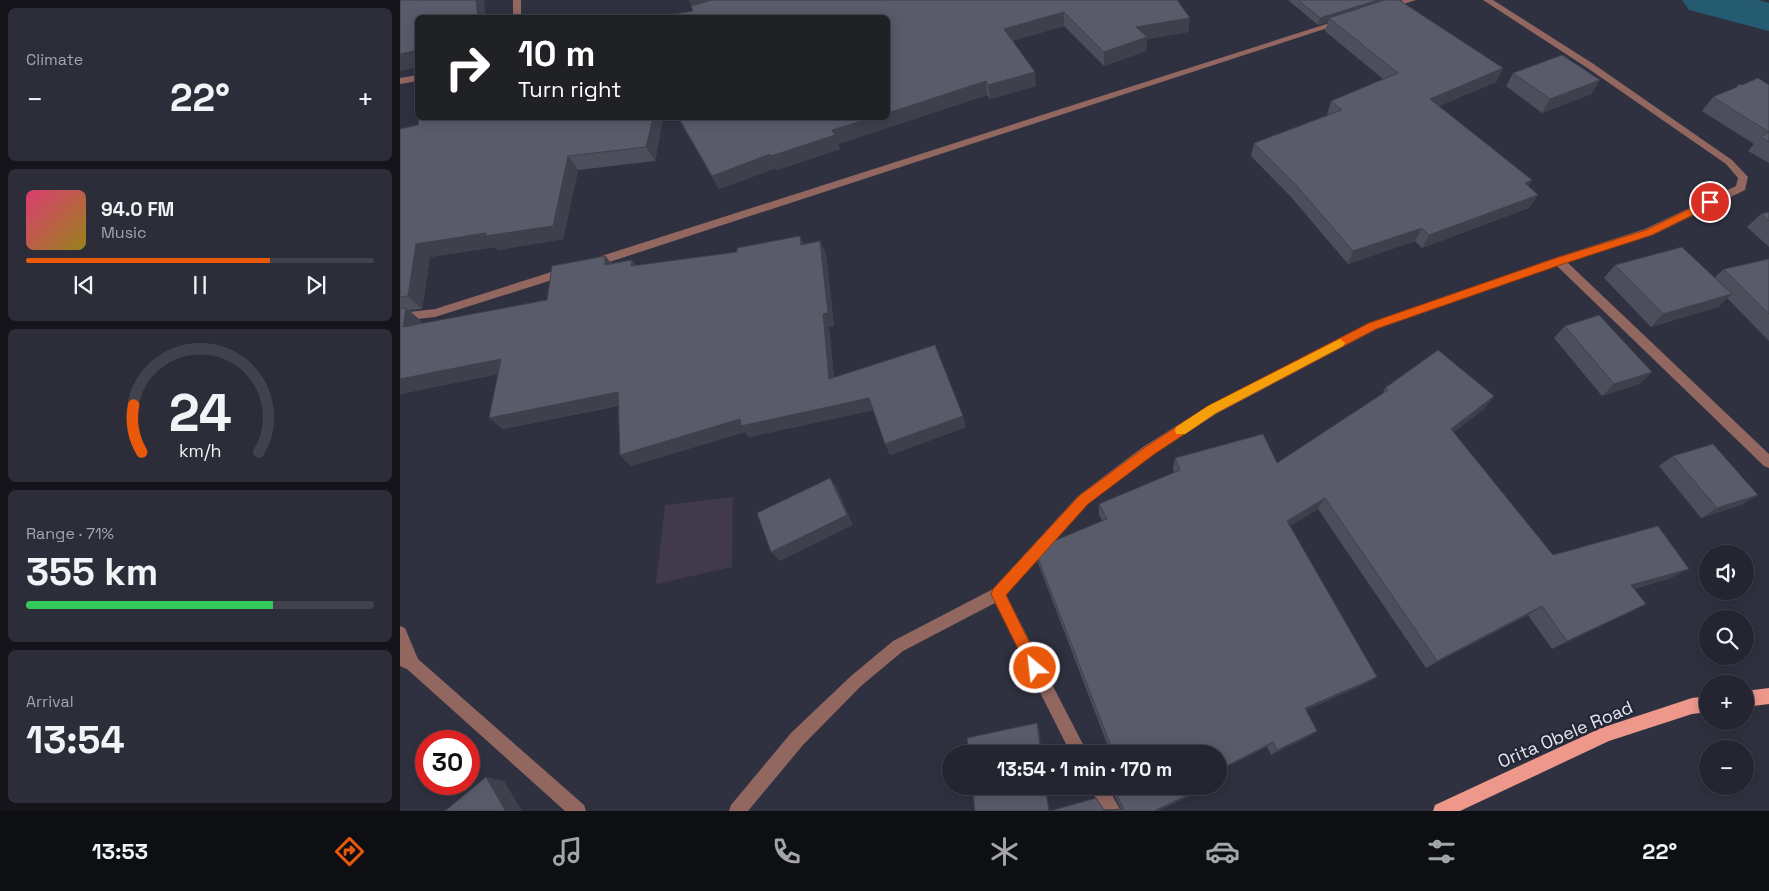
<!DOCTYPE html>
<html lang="en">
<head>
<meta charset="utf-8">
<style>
	body { margin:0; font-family:"Space Grotesk",sans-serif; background:#2c2d38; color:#f1f3f6; height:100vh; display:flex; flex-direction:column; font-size:19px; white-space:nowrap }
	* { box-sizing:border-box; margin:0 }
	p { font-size:16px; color:#a3a5ab }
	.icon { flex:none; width:28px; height:28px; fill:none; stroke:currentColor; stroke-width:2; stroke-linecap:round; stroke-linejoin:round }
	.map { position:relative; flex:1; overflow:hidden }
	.drawer { display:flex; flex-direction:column; gap:8px; padding:8px; background:#14141a; width:400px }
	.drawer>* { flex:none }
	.guide { position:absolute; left:15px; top:15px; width:475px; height:105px; border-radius:8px; box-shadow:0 2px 12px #0003,0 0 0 1px #41424c; background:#202124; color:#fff; overflow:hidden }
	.tools { position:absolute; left:1299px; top:545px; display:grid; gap:10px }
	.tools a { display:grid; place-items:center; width:55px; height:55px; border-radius:50%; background:#242530; box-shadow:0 2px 12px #0003,0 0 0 1px #41424c; font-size:25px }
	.speed { position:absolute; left:15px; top:730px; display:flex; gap:10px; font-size:25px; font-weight:700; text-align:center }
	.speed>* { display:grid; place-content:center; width:65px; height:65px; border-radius:50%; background:#242530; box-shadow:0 2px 12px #0003,0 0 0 1px #41424c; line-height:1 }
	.speed .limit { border:8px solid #d22; background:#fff; color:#111 }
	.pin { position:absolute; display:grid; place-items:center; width:42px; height:42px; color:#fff; margin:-21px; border:2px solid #fff; border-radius:50%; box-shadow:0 1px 5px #0007 }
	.me { position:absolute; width:55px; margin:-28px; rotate:332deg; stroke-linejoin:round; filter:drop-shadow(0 0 4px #0008) }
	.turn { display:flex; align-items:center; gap:18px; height:105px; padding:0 20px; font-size:22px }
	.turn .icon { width:65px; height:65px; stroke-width:2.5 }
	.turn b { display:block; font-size:35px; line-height:42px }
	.big { font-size:38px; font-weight:600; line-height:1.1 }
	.drawer .card { flex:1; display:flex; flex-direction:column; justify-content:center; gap:8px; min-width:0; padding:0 18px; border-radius:8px; background:#2c2d38 }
	.drawer .dial { align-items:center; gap:0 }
	.dial svg { height:130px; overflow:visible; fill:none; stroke:#41424c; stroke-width:7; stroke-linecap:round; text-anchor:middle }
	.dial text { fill:#f1f3f6; stroke:none }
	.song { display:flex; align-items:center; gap:15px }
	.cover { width:60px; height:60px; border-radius:8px; background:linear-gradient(135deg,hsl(340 70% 55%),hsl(50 70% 35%)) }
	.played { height:5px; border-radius:2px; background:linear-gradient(90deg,#ea580c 70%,#41424c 70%) }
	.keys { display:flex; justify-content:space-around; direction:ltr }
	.heat { display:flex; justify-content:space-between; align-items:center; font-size:28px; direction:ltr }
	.charge { height:8px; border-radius:4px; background:linear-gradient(90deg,#34c759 71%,#41424c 0) }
	.trip { position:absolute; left:542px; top:745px; width:285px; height:50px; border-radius:25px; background:#242530; box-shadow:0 2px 12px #0003,0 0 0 1px #41424c; font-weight:600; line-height:50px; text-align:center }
	.menu { display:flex; height:80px; justify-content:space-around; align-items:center; background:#0e0f13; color:#a3a5ab }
	.menu .icon { width:35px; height:35px }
	.menu .current { color:#ea580c }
	.menu b { font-size:22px; color:#f1f3f6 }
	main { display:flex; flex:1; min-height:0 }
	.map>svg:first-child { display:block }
	.industrial { fill:#413a4a }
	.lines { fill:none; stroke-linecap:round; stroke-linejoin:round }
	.river { fill:#255b70; fill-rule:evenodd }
	.minor { fill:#916760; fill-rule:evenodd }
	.major { fill:#ee988b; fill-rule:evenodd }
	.wall { fill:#4d4e5c }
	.shaded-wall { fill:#3e404b }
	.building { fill:#595b6b; stroke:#3e404b }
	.route { fill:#ea580c; stroke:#983908 }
	.slow { fill:#f59e0b }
	.labels { text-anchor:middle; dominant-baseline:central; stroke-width:5; stroke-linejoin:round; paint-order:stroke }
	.near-street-label { font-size:18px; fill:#e5e6f0; stroke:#262736 }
</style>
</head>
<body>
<main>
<section class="drawer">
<div class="card"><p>Climate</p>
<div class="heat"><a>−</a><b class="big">22°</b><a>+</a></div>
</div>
<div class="card">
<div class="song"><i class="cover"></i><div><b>94.0 FM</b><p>Music</p></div></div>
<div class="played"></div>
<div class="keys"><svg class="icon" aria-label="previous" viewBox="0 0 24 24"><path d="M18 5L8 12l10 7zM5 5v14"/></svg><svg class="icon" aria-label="pause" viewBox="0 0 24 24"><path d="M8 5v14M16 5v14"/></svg><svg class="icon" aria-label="next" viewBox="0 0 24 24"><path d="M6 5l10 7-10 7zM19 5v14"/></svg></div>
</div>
<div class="card dial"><svg viewBox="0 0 100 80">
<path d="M14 69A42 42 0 1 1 86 69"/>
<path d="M14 69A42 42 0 0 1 9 40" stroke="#ea580c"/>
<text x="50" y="56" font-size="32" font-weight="700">24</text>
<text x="50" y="72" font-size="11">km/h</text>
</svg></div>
<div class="card"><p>Range · 71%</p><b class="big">355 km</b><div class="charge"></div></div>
<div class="card"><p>Arrival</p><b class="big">13:54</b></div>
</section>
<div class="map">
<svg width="1369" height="811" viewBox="0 0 1369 811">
	<rect width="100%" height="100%" fill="#303140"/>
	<path class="industrial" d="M333,497l-1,70 -76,17 9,-79z"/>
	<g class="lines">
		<path class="river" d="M1282,0h77l10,3v28l-80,-21z"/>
		<g class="minor">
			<rect x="113" y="0" width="8" height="18"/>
			<path d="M1003,0h13l-28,9 -4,-2z"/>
			<path d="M1083,0h10l99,63 140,97 16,17 -3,13 -92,45 -86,27 202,192v14l-5,-2 -207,-200 -180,63 -161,85 -63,41 -65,49 -82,91 82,159h-17l-76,-151 -92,48 -42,35 -58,59 -55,66h-19l2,-6 60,-72 60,-57 42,-35 100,-52 85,-93 65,-49 65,-41 161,-83 186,-65 90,-29 91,-43 2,-8 -12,-14 -140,-97z"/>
			<path d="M939,20l7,2 -749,244 -4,1 -5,-4 1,-3z"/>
			<path d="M18,75v6l-18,3v-6z"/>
			<path d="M167,267l4,1 2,3 -2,3 -136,43 -35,4v-8l35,-4z"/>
			<path d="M0,626l5,2 13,31 166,146 2,6h-21l-158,-142 -7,-3z"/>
			<path d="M689,786h18l14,25h-18z"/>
		</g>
		<g class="major">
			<path d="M1369,688v16l-24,3v-16z"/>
			<path d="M1308,696v16l-16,2 -83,27 -149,70h-27l2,-6 166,-77 91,-30z"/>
		</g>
	</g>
	<g class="wall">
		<path d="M289,0h488l13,18 -2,14 -41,7 -1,12 -42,15 -40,-40 -52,15 24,45 -46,13 -3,-4 -149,49 2,5 -63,21 -1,-2 -57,21 -41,-71h210l-195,-107z"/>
		<path d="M888,0h96l119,68 -7,14 -57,24 93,74 -4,6 1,22 -107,40 -7,-7 -67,23 -57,-67 -40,-41 3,-13 74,-28h-1l4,-14 52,-22 -58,-48 3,-9 -10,3z"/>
		<path d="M1113,73l87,7 -9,14 -49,19 -36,-27z"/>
		<path d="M1339,84l3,1h27v78l-21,-12 6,-7 -52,-33 11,-14 22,-9z"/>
		<path d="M263,118l-8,43 -77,9 -15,69 -65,11 -3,-3 -65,10 -8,52 -13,1 12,11 -1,3 127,-24 58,-44 6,7 21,-3 4,6 101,-14 63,-16 4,8 16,-3 6,13 8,72 -5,1 5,51 132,49 -76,28 -17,-45 -124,27 -4,-5 -114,34 -11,-11 -2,-49 -115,23 -14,-11 9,-44 -98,20v-265l18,-4z"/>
		<path d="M1369,212v35l-22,-20 14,-13z"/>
		<path d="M1369,259v82l-42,-43 -9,9 -67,20 -47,-49 11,-13 99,13 10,-9z"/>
		<path d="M1165,326l87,46 -13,12 -37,12 -48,-58z"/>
		<path d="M985,388l109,8 -10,13 -31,23 100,123 118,23 -37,11 12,15 -94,45 -24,-34 -102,53 -108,-159 -28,17 87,151 -10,6 -61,27 11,21 -8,5 -38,19 -4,-8 -48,7h-108l-73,-191 -2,-10 66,-32 -3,-6v-11l75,-31 -1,-4 2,-11 102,5 105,-69z"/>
		<path d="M1273,456l85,39 -17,10 -40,13 -42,-52z"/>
		<path d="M723,786h88l-53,25h-108l54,-1 17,-1 -7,-14 1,-3 10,-3z"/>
	</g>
	<g class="shaded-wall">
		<path d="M76,0h8l2,18h-8z"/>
		<path d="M289,0h53l-48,12z"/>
		<path d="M978,0h6l-2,5 -53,13 -1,4 -10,3 2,-7z"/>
		<path d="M664,12v14l-59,17 -1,-14z"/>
		<path d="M790,18l-2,14 -41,7 -1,12 -42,15v-14l32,-25z"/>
		<path d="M18,50v17l-18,4v-17z"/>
		<path d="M1103,68l-7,14 -72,30 6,-13z"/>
		<path d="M635,72l1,14 -46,13 -2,-14z"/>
		<path d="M1200,80l-9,14 -49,19 8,-14z"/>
		<path d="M586,81l1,14 -149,49 2,5 -63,21 -6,-14 61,-26 40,-12h16v-5z"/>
		<path d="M253,118h10l-8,43 -9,-14z"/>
		<path d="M370,154l6,14 -57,21 -7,-13z"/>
		<path d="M168,156l10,14 -15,69 -65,11 -3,-3 -65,10 -8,52 -14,-13 8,-52 70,-11z"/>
		<path d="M1132,180l-8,13 1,-10z"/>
		<path d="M1138,195l-9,13 -107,40 7,-13z"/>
		<path d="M1022,228l-7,13 -67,23 5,-13z"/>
		<path d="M400,236l6,13 -5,-4z"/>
		<path d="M420,241l6,13 8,72 -5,1 6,64 -6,-12 -6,-65z"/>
		<path d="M205,256l11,13 -11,-4z"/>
		<path d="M232,260l9,13 -10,-7z"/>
		<path d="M1332,294l-14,13 -67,20 12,-13z"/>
		<path d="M6,308l15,13 -3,19 -15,-13z"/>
		<path d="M101,359l13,12 -114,23v-15z"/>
		<path d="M1252,372l-13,12 -37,12 12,-12z"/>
		<path d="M218,392l11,11 -126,26 -14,-11z"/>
		<path d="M1094,396l-10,13 -43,33 10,-13z"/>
		<path d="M469,398l5,12 -125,27 -4,-5 -114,34 -11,-11 120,-36z"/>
		<path d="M563,416l3,11 -76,28 -5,-11z"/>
		<path d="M430,478l7,10 16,37 -73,36 -9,-9z"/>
		<path d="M1358,495l-17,10 -40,13 16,-10z"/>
		<path d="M925,498l-7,11 -37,23 6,-11z"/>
		<path d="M1289,569l-18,9 -57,16 17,-9z"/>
		<path d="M1246,604l-17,9 -77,36 15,-8z"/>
		<path d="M1142,606l-14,9 -102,53 11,-7z"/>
		<path d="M977,677l-10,6 -70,31 8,-6z"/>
		<path d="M637,723l2,6 3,25h-1z"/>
		<path d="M917,731l-8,5 -38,19 6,-5z"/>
		<path d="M873,742l-6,5 -48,24v-1z"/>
		<path d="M86,777l18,4 18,30h-17z"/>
		<path d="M645,786h1l3,25z"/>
		<path d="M807,786h4l-53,25h-4z"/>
	</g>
	<g class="building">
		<path d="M0,0h76l2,18h-60v32l-18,4z"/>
		<path d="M312,0h465l13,18 -54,9 11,10 -43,15 -40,-40 -60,17 31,43 -47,13 -2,-4 -98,32v-95h-219v-3l24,-4 -2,-5z"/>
		<path d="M898,0h80l-58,18z"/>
		<path d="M985,0h14l104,68 -73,31 102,81 -7,3 13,12 -109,40 -7,-7 -69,23 -58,-67 -41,-41 88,-33 -11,-9 67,-28 -69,-55z"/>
		<path d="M1162,55l38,25 -50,19 -37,-26z"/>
		<path d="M1358,78l11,7v57l-8,-5 8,-5 -56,-35 24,-10 2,-3 3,1z"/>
		<path d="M19,118h234l-7,29 -78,9 -15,70 -68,10 1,-3 -70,11 -8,52 -8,1v-168l18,-4z"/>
		<path d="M279,118h193l-40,12 3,5 -64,21 -1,-2 -58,22z"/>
		<path d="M1369,212v9l-8,-7z"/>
		<path d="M400,236l1,9 19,-4 8,72 -5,1 6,65 106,-34 28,71 -78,28 -16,-46 -128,28 -1,-7 -120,36 -2,-63 -129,26 12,-59 -101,20v-71h6l-3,19 144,-27 5,-34 53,-10v9l27,-5 -1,6 106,-14v-4z"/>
		<path d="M1282,247l50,47 -69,20 -48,-49z"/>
		<path d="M1369,259v55l-45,-45z"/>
		<path d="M1199,315l53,57 -38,12 -49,-58z"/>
		<path d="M1038,350l56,46 -43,33 102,126 105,-29 31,43 -58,16 15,19 -79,37 -25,-35 -105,55 -112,-163 -38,23 90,156 -72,31 12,23 -40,19 -4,-8 -54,28v-16h-105l-78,-201 8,-8 63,-26 -8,-15 81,-34 -5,-12 88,-24 14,29 111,-73 -3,-2z"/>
		<path d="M1313,444l45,51 -41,13 -44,-52z"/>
		<path d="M430,478l17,37 -76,37 -14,-39z"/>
		<path d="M637,723l4,31h-72l-2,-16z"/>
		<path d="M86,777l19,33v1h-60z"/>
		<path d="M572,786h73l4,25h-74z"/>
		<path d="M726,786h81l-53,25h-104l46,-13 8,12 20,-1 -9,-17 12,-4z"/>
	</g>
	<path class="route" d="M1310,199l5,3 -2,3 -61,30 -89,29 -187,65 -160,84 -63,42 -65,49 -82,91 36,73 -2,5 -5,2 -5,-2 -37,-75 -2,-4 2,-5 86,-93 65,-48 64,-42 161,-83 187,-65 90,-28z"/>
	<path class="slow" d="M940,339l5,4 -2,3 -127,67 -31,21h-9l-1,-4 1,-3 32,-21z"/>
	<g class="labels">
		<g class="near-street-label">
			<text transform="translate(1165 734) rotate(-23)">Orita Obele Road</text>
		</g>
	</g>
</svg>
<div class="tools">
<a><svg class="icon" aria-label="sound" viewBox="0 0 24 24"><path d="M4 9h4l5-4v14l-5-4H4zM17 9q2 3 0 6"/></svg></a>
<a><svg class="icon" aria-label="search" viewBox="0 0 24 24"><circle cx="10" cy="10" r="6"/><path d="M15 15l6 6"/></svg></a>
<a>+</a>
<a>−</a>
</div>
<div class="speed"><div class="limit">30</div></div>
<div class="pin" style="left:1310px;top:202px;background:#d93025"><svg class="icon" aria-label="arrive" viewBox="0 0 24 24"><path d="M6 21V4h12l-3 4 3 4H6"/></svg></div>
<svg class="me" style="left:635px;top:668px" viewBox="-20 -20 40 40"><circle r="17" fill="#ea580c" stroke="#fff" stroke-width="3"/><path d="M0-11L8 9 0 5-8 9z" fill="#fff"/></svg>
<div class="trip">13:54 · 1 min · 170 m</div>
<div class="guide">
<div class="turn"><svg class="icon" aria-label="right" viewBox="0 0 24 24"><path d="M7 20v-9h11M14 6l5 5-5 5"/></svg><div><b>10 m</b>Turn right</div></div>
</div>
</div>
</main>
<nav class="menu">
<b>13:53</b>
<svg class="icon current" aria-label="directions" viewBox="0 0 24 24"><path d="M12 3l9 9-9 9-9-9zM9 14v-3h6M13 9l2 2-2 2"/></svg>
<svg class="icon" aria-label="music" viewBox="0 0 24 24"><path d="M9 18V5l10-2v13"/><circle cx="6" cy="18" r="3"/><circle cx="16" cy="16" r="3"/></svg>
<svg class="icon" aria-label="phone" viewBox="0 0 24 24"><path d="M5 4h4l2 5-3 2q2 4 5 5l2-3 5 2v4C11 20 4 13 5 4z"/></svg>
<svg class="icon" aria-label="climate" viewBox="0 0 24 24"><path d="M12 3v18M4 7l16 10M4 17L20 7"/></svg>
<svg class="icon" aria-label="car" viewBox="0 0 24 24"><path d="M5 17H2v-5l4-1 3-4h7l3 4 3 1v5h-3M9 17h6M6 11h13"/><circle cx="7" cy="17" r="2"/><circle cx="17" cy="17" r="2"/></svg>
<svg class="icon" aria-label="filters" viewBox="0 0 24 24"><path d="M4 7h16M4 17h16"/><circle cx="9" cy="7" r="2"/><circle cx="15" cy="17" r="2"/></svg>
<b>22°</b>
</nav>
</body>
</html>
